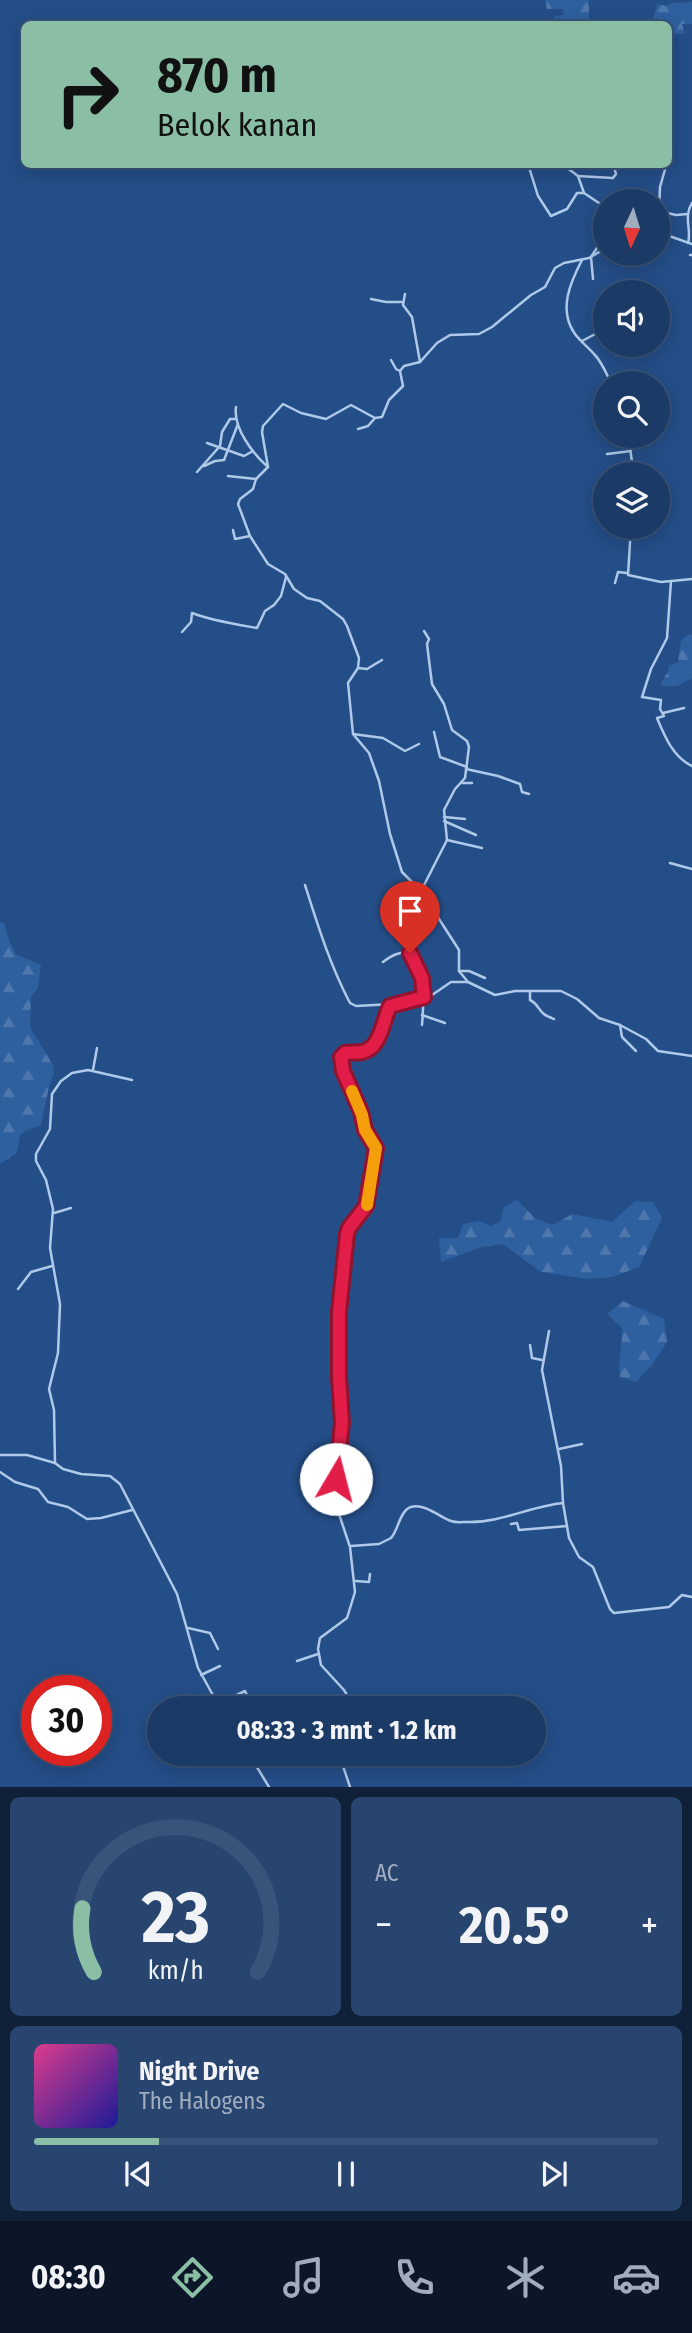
<!DOCTYPE html>
<html lang="id">
<head>
<meta charset="utf-8">
<style>
	body { margin:0; font-family:"Fira Sans Condensed",sans-serif; background:#28456f; color:#f1f3f6; height:100vh; display:flex; flex-direction:column; font-size:26px; white-space:nowrap }
	* { box-sizing:border-box; margin:0 }
	p { font-size:23px; color:#a0adbf }
	.icon { flex:none; width:38px; height:38px; fill:none; stroke:currentColor; stroke-width:2; stroke-linecap:round; stroke-linejoin:round }
	.map { position:relative; height:1787px; overflow:hidden }
	.sheet { display:flex; flex-direction:column; gap:10px; padding:10px; background:#0f2038; flex:1 }
	.sheet>* { flex:none }
	.hud { position:absolute; left:21px; top:21px; width:651px; height:147px; border-radius:10px; box-shadow:0 4px 18px #0003,0 0 0 2px #39547a; background:#8abfa5; color:#111; overflow:hidden }
	.needle { width:46px; rotate:184deg }
	.controls { position:absolute; left:593px; top:189px; display:grid; gap:14px }
	.controls a { display:grid; place-items:center; width:77px; height:77px; border-radius:50%; background:#1b3a66; box-shadow:0 4px 18px #0003,0 0 0 2px #39547a; font-size:35px }
	.speed { position:absolute; left:21px; top:1675px; display:flex; gap:14px; font-size:35px; font-weight:700; text-align:center }
	.speed>* { display:grid; place-content:center; width:91px; height:91px; border-radius:50%; background:#1b3a66; box-shadow:0 4px 18px #0003,0 0 0 2px #39547a; line-height:1 }
	.speed .limit { border:10px solid #d22; background:#fff; color:#111 }
	.pin { position:absolute; display:grid; place-items:center; width:60px; height:60px; color:#fff; margin:-72px -30px; border-radius:50% 50% 50% 0; rotate:-45deg; box-shadow:0 0 7px #0007 }
	.pin .icon { rotate:45deg }
	.me { position:absolute; width:77px; margin:-38px; rotate:8deg; stroke-linejoin:round; filter:drop-shadow(0 0 5px #0008) }
	.turn { display:flex; align-items:center; gap:24px; height:147px; padding:0 21px; font-size:32px }
	.turn .icon { width:91px; height:91px; stroke-width:2.5 }
	.turn b { display:block; font-size:49px; line-height:60px }
	.big { font-size:52px; font-weight:700; line-height:1.1 }
	.sheet .widget { flex:1; display:flex; flex-direction:column; justify-content:center; gap:10px; min-width:0; padding:0 24px; border-radius:10px; background:#28456f }
	.sheet .dial { align-items:center; gap:0 }
	.dial svg { height:182px; overflow:visible; fill:none; stroke:#39547a; stroke-width:7; stroke-linecap:round; text-anchor:middle }
	.dial text { fill:#f1f3f6; stroke:none }
	.song { display:flex; align-items:center; gap:21px }
	.cover { width:84px; height:84px; border-radius:10px; background:linear-gradient(135deg,hsl(330 70% 55%),hsl(240 70% 35%)) }
	.played { height:7px; border-radius:4px; background:linear-gradient(90deg,#8abfa5 20%,#39547a 20%) }
	.keys { display:flex; justify-content:space-around; direction:ltr }
	.heat { display:flex; justify-content:space-between; align-items:center; font-size:38px; direction:ltr }
	.sheet .tiles { flex:1; display:grid; gap:10px; grid-template-columns:1fr 1fr }
	.widget:last-child { grid-column:span 2 }
	.trip { position:absolute; left:147px; top:1696px; width:399px; height:70px; border-radius:35px; background:#1b3a66; box-shadow:0 4px 18px #0003,0 0 0 2px #39547a; font-weight:700; line-height:70px; text-align:center }
	.menu { display:flex; height:112px; justify-content:space-around; align-items:center; background:#0b1729; color:#a0adbf }
	.menu .icon { width:49px; height:49px }
	.menu .selected { color:#8abfa5 }
	.menu b { font-size:32px; color:#f1f3f6 }
	.map>svg:first-child { display:block }
	.forest { fill:url(#forest-firs) }
	.lines { fill:none; stroke-linecap:round; stroke-linejoin:round }
	.street { stroke:#afc9e9; stroke-width:2.5 }
	.route-casing { stroke:#92132f; stroke-width:18 }
	.route { stroke:#e11d48; stroke-width:12 }
	.slow { stroke:#f59e0b; stroke-width:12 }
</style>
</head>
<body>
<div class="map">
<svg width="692" height="1787" viewBox="0 0 692 1787">
	<defs>
		<pattern id="forest-firs" width="22" height="20" patternUnits="userSpaceOnUse" patternTransform="scale(1.75)"><rect width="22" height="20" fill="#2e5f9f"/><path d="M5 1l3.5 6h-7zM16 11l3.5 6h-7z" fill="#4d77ad"/></pattern>
	</defs>
	<rect width="100%" height="100%" fill="#244e88"/>
	<g class="forest">
		<path d="M545,0h44v24h-34l-1,-8 9,-1v-6h-16z"/>
		<path d="M692,2v22h-10l3,10h-16l-1,-10h-8l1,-3 -8,-2 4,-15 9,2 5,-3z"/>
		<path d="M689,634l3,1v43l-15,8h-16c1,-9 8,-12 8,-20l9,-4 3,-22z"/>
		<path d="M0,922l4,1 5,17 7,14 25,11 -3,23 -7,9 -1,30 23,38 1,8 -5,14 -8,38 -14,5 -7,5 -3,18 -17,11z"/>
		<path d="M517,1200l19,19 17,6 19,-11 40,8 23,-21 18,1 9,16 -23,49 -26,10 -25,2 -47,-7 -38,-28 -22,3 -40,15 -2,-24h19l5,-14 17,-3 11,5 9,-4 4,-15z"/>
		<path d="M623,1301l41,18 3,23 -15,23 -16,17 -16,-5c-3,-16 3,-32 2,-49l-15,-14z"/>
	</g>
	<g class="lines">
		<g class="street">
			<path d="M528,164l10,32 13,20 16,-7 10,-16h7"/>
			<path d="M666,166l-6,21 -1,24 17,4 12,-1"/>
			<path d="M566,167l12,9 6,17 18,12 1,17 3,3"/>
			<path d="M578,176l35,2 3,-4 -3,-10"/>
			<path d="M658,232l34,12"/>
			<path d="M688,243c4,-13 -5,-26 4,-40"/>
			<path d="M606,248l-17,10 -25,5 -9,5 -10,19 -14,8 -39,32 -13,7 -29,1 -13,8 -17,19 -16,4 -4,5 3,15 -14,14 -7,17 -7,1 -24,-13 -25,14 -25,-6 -18,-9 -20,22 -1,6 6,35 -12,12 -3,10 -13,10 -2,5 12,32 18,28 17,10 9,15 13,9 13,3 23,18 4,7 12,32 -1,10 -10,15 5,51 16,19 10,28 11,53 12,38 19,19 38,59v21l9,11 27,13 20,-4h46l16,8 22,19 21,7 26,14 12,12 34,5"/>
			<path d="M690,255h2"/>
			<path d="M582,260c-12,23 -24,50 -7,74 5,7 13,13 19,20 8,8 12,19 17,29"/>
			<path d="M593,279l-2,-22 15,-23"/>
			<path d="M405,294l-2,11 9,12 8,45"/>
			<path d="M371,299l15,3h17"/>
			<path d="M582,341l19,-10"/>
			<path d="M391,360l5,9 4,2"/>
			<path d="M236,407c-3,21 17,47 32,60"/>
			<path d="M358,429l10,-3 7,-8"/>
			<path d="M628,436l6,38"/>
			<path d="M207,443l37,13 9,-5"/>
			<path d="M607,454l24,-3"/>
			<path d="M204,466l11,-5 9,-1 14,-36"/>
			<path d="M197,472l23,-26 2,-14 8,-13h6"/>
			<path d="M228,476l28,3"/>
			<path d="M631,527l-3,48 33,7 31,-3"/>
			<path d="M233,530l2,9 15,-3"/>
			<path d="M671,581l-4,57 -16,31 -9,28 19,3 -1,9 4,7 -7,2c8,19 16,39 35,48"/>
			<path d="M615,583l3,-11 9,1"/>
			<path d="M182,632l9,-10 1,-9c21,8 42,11 65,15l8,-17 9,-6 7,-9 5,-19"/>
			<path d="M358,668l9,1 15,-9"/>
			<path d="M663,713l21,-5"/>
			<path d="M434,732l6,25 27,10"/>
			<path d="M353,734l30,4 22,13 14,-7"/>
			<path d="M466,769l32,7 22,8 2,8 7,2"/>
			<path d="M462,783h10"/>
			<path d="M444,817l21,2"/>
			<path d="M444,821l32,14"/>
			<path d="M447,840l35,8"/>
			<path d="M670,863l22,6"/>
			<path d="M305,885c13,41 25,80 45,118l6,3 37,-2"/>
			<path d="M421,891l26,-51 -3,-30 11,-21 10,-11 4,-31 -2,-6 -15,-11 -8,-26 -12,-20 -5,-40 2,-5 -5,-8"/>
			<path d="M383,962c8,-6 16,-11 27,-9 16,22 14,46 12,72"/>
			<path d="M459,971h10l16,7"/>
			<path d="M530,992v8c11,5 6,13 24,19"/>
			<path d="M422,1015l23,8"/>
			<path d="M620,1025l2,12 14,14"/>
			<path d="M93,1070l4,-22"/>
			<path d="M54,1213l17,-5"/>
			<path d="M18,1289l13,-17 21,-6"/>
			<path d="M549,1331l-7,39 19,96 2,37 6,35 10,19 14,10 17,42 4,4 55,-6 13,-12 10,2"/>
			<path d="M530,1345l2,13 10,2"/>
			<path d="M559,1449l23,-5"/>
			<path d="M0,1455h27l28,8 8,6 18,5 29,2 10,8 57,110 21,74 22,40"/>
			<path d="M55,1463l-1,-53 -5,-21 9,-36 2,-49 -10,-56 3,-39 -7,-29 -10,-19v-7l14,-25 2,-35 9,-13 11,-8 16,-3 44,10"/>
			<path d="M0,1472l15,10 23,7 10,13 20,5 19,12 14,-1 31,-8"/>
			<path d="M511,1524l6,-1 2,7 48,-4"/>
			<path d="M351,1546l28,-2 12,-6c7,-7 9,-28 20,-31 14,-4 30,11 40,14 5,2 11,1 16,1 34,1 64,-16 96,-19"/>
			<path d="M356,1581l13,1 1,-8"/>
			<path d="M188,1628l22,5 8,16"/>
			<path d="M297,1661l21,-7"/>
			<path d="M201,1675l19,-9"/>
			<path d="M218,1704l27,-13 8,17"/>
			<path d="M355,1708l-11,-18 -23,-25 -3,-16 2,-11 27,-20 8,-26 -5,-45 -11,-33 -3,-18v-31l7,-42 -4,-111 8,-80 19,-25 10,-59 -11,-18 -3,-15 -19,-44 -2,-14 4,-4c5,-1 12,0 17,-1 19,-3 21,-33 28,-46l42,-11 19,-13h17"/>
			<path d="M249,1754l20,33"/>
			<path d="M339,1754l11,33"/>
		</g>
	</g>
	<g class="lines">
		<defs>
			<path id="route" d="M336,1479l6,-56 -3,-46v-65l8,-78 2,-6 17,-22 10,-58 -11,-18 -4,-18 -18,-41 -2,-14 4,-4c5,-1 11,0 17,-1 19,-3 21,-33 28,-46l34,-9 -2,-19 -12,-25"/>
		</defs>
		<use href="#route" class="route-casing"/>
		<use href="#route" class="route"/>
		<path class="slow" d="M352,1091l10,24 3,15 11,18 -9,57"/>
	</g>
</svg>
<div class="controls">
<a><svg class="needle" viewBox="-14 -14 28 28"><path d="M0-13l5 13h-10z" fill="#e53935"/><path d="M0 13l5-13h-10z" fill="#a0adbf"/></svg></a>
<a><svg class="icon" aria-label="sound" viewBox="0 0 24 24"><path d="M4 9h4l5-4v14l-5-4H4zM17 9q2 3 0 6"/></svg></a>
<a><svg class="icon" aria-label="search" viewBox="0 0 24 24"><circle cx="10" cy="10" r="6"/><path d="M15 15l6 6"/></svg></a>
<a><svg class="icon" aria-label="layers" viewBox="0 0 24 24"><path d="M12 4l9 5-9 5-9-5zM3 14l9 5 9-5"/></svg></a>
</div>
<div class="speed"><div class="limit">30</div></div>
<div class="pin" style="left:410px;top:953px;background:#d93025"><svg class="icon" aria-label="arrive" viewBox="0 0 24 24"><path d="M6 21V4h12l-3 4 3 4H6"/></svg></div>
<svg class="me" style="left:336px;top:1479px" viewBox="-20 -20 40 40"><circle r="19" fill="#fff"/><path d="M0-13L10 11 0 6-10 11z" fill="#e11d48"/></svg>
<div class="trip">08:33 · 3 mnt · 1.2 km</div>
<div class="hud">
<div class="turn"><svg class="icon" aria-label="right" viewBox="0 0 24 24"><path d="M7 20v-9h11M14 6l5 5-5 5"/></svg><div><b>870 m</b>Belok kanan</div></div>
</div>
</div>
<section class="sheet">
<div class="tiles">
<div class="widget dial"><svg viewBox="0 0 100 80">
<path d="M14 69A42 42 0 1 1 86 69"/>
<path d="M14 69A42 42 0 0 1 9 41" stroke="#8abfa5"/>
<text x="50" y="56" font-size="32" font-weight="700">23</text>
<text x="50" y="72" font-size="11">km/h</text>
</svg></div>
<div class="widget"><p>AC</p>
<div class="heat"><a>−</a><b class="big">20.5°</b><a>+</a></div>
</div>
<div class="widget">
<div class="song"><i class="cover"></i><div><b>Night Drive</b><p>The Halogens</p></div></div>
<div class="played"></div>
<div class="keys"><svg class="icon" aria-label="previous" viewBox="0 0 24 24"><path d="M18 5L8 12l10 7zM5 5v14"/></svg><svg class="icon" aria-label="pause" viewBox="0 0 24 24"><path d="M8 5v14M16 5v14"/></svg><svg class="icon" aria-label="next" viewBox="0 0 24 24"><path d="M6 5l10 7-10 7zM19 5v14"/></svg></div>
</div>
</div>
</section>
<nav class="menu">
<b>08:30</b>
<svg class="icon selected" aria-label="directions" viewBox="0 0 24 24"><path d="M12 3l9 9-9 9-9-9zM9 14v-3h6M13 9l2 2-2 2"/></svg>
<svg class="icon" aria-label="music" viewBox="0 0 24 24"><path d="M9 18V5l10-2v13"/><circle cx="6" cy="18" r="3"/><circle cx="16" cy="16" r="3"/></svg>
<svg class="icon" aria-label="phone" viewBox="0 0 24 24"><path d="M5 4h4l2 5-3 2q2 4 5 5l2-3 5 2v4C11 20 4 13 5 4z"/></svg>
<svg class="icon" aria-label="climate" viewBox="0 0 24 24"><path d="M12 3v18M4 7l16 10M4 17L20 7"/></svg>
<svg class="icon" aria-label="car" viewBox="0 0 24 24"><path d="M5 17H2v-5l4-1 3-4h7l3 4 3 1v5h-3M9 17h6M6 11h13"/><circle cx="7" cy="17" r="2"/><circle cx="17" cy="17" r="2"/></svg>
</nav>
</body>
</html>
